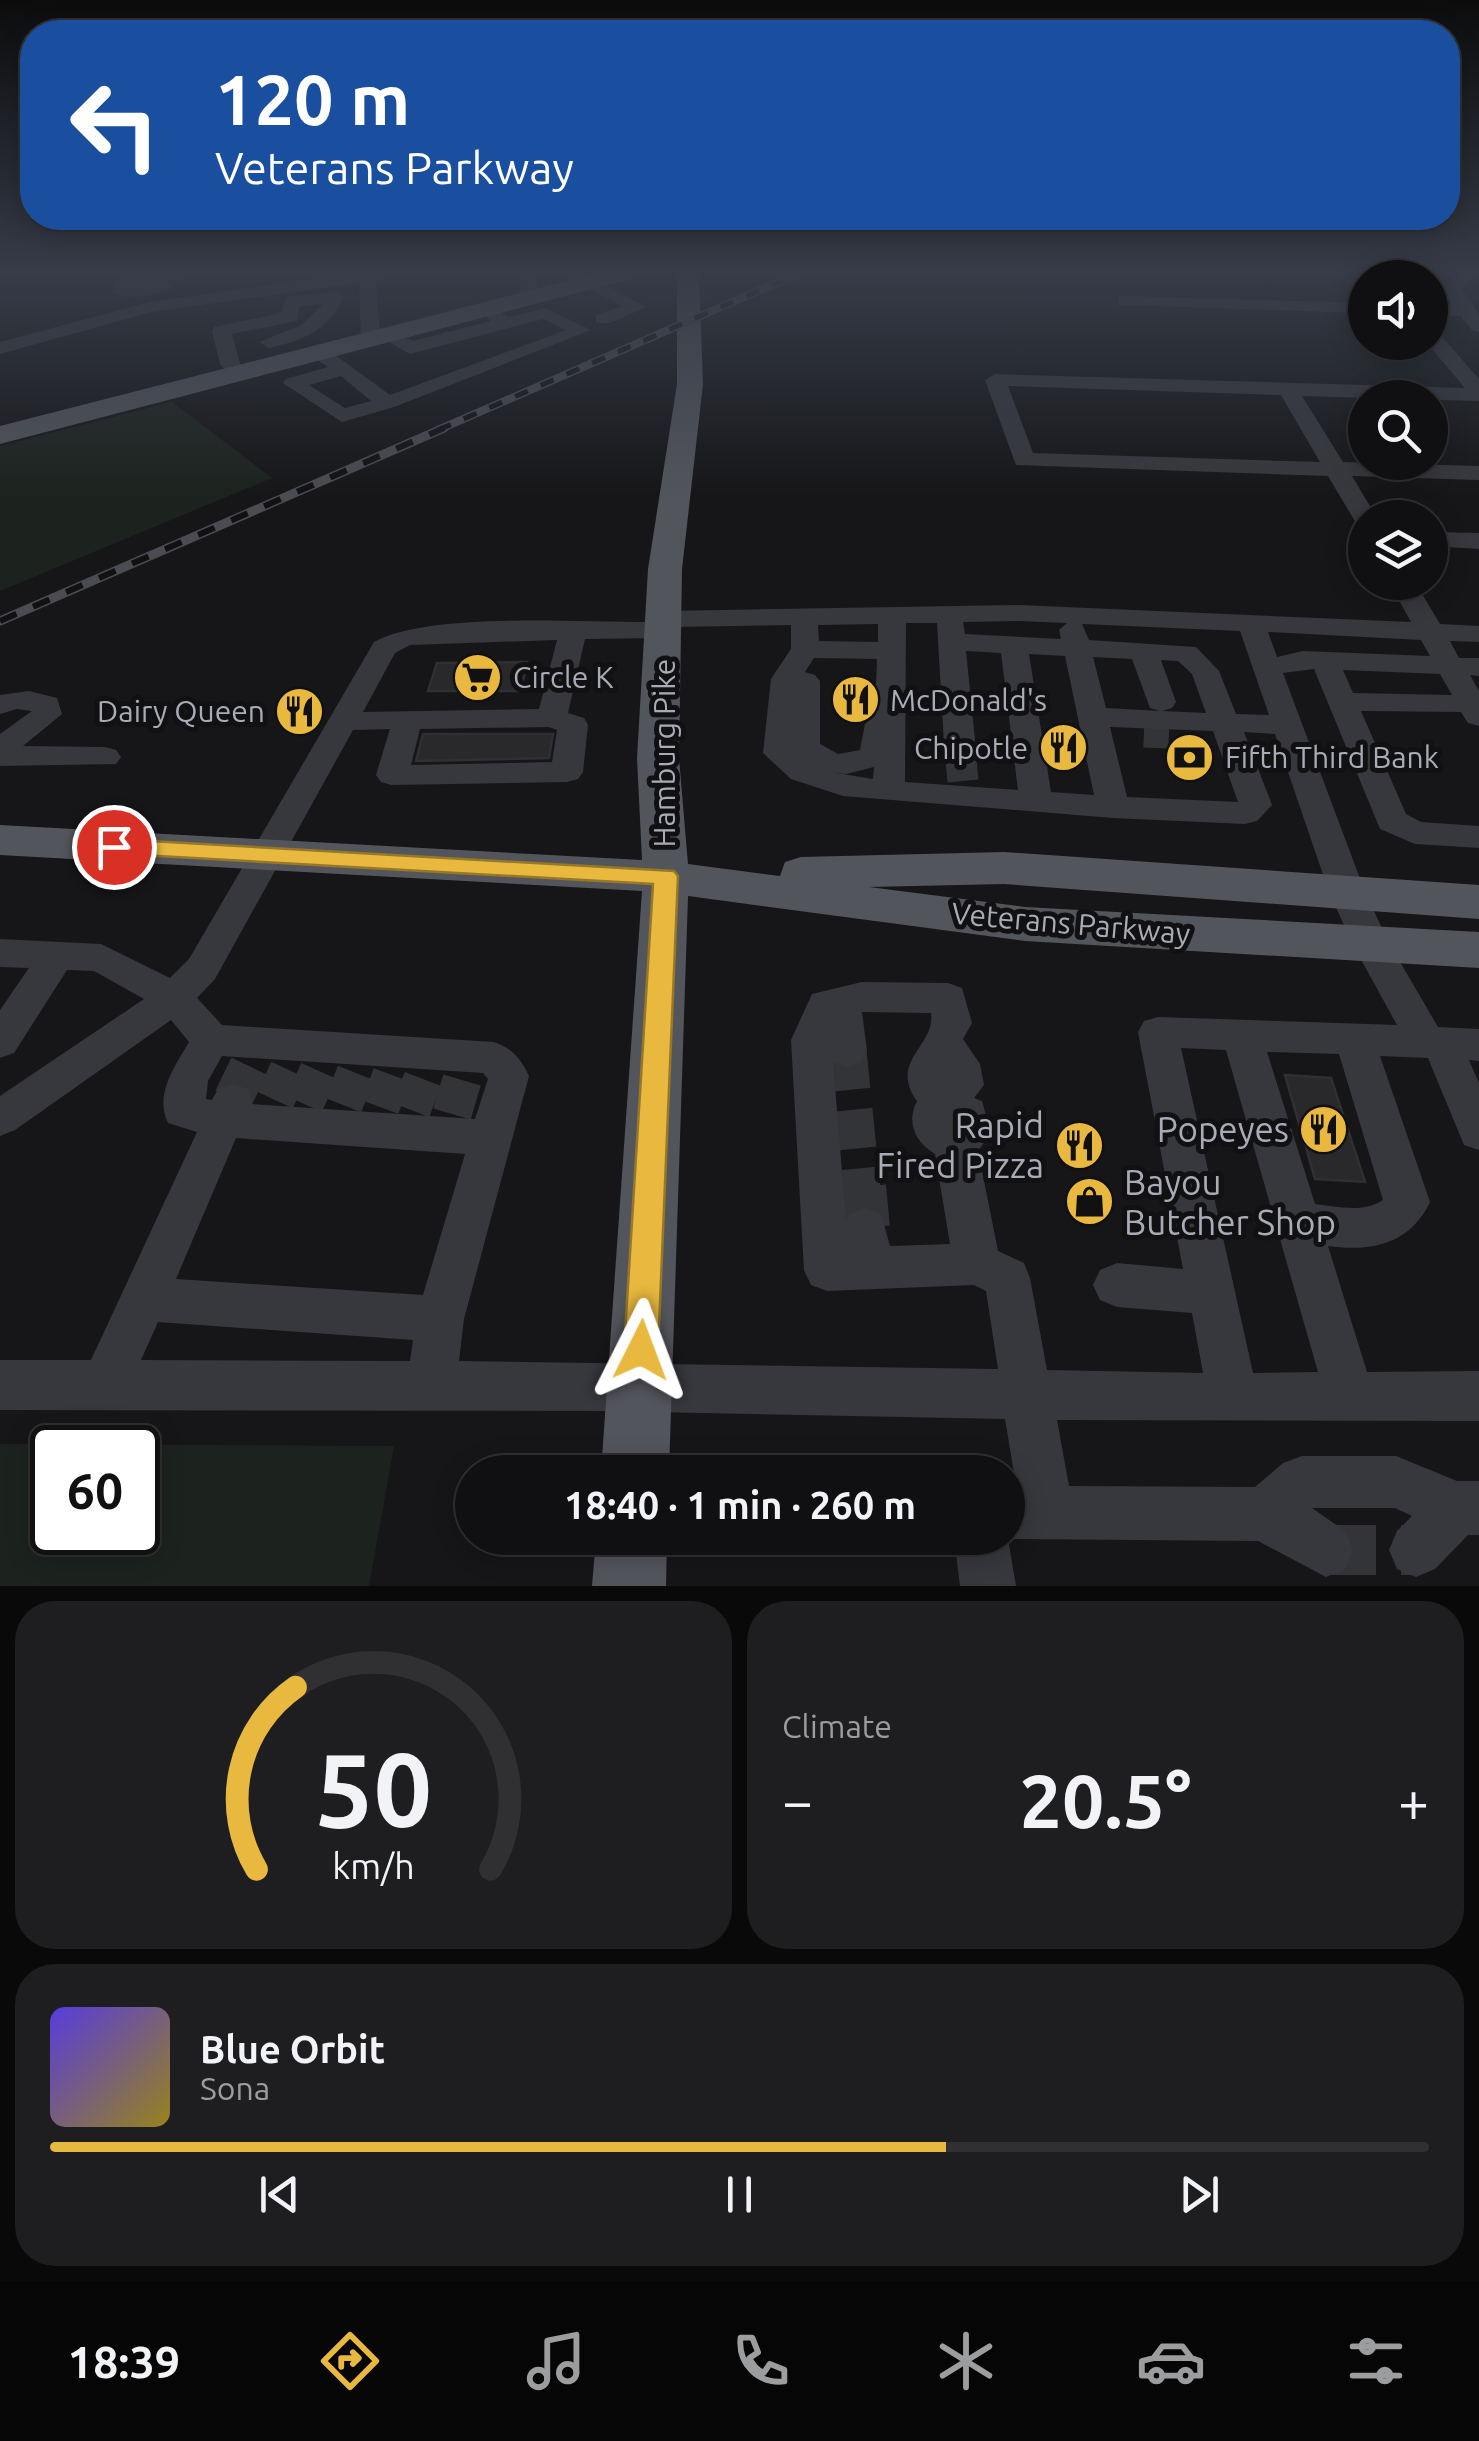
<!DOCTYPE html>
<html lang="en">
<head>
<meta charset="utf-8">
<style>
	body { margin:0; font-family:Ubuntu,sans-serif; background:#1e1e20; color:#f1f3f6; height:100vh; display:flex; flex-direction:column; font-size:38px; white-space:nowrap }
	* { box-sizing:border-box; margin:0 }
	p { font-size:32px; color:#9c9d9f }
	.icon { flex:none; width:55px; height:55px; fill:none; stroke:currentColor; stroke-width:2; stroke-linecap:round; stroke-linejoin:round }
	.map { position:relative; height:1586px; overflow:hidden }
	.drawer { display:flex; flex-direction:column; gap:15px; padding:15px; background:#09090a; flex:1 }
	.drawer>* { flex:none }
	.hud { position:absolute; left:20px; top:20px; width:1440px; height:210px; border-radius:40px; box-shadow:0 5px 25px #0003,0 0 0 2px #303032; background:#1a4fa0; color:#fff; overflow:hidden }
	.fabs { position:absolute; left:1348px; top:260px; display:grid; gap:20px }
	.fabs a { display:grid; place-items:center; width:100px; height:100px; border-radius:50%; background:#101012; box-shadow:0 5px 25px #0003,0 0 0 2px #303032; font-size:50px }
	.speed { position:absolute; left:30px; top:1425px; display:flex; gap:20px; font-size:50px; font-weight:700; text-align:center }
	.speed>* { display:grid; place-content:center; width:130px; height:130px; border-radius:50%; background:#101012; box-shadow:0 5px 25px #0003,0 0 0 2px #303032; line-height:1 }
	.speed .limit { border:5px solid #111; border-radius:15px; background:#fff; color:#111 }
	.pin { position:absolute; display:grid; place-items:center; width:85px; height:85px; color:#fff; margin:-42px; border:5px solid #fff; border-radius:50%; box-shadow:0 2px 10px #0007 }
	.me { position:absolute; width:110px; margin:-55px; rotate:3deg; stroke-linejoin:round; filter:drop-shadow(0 0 8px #0008) }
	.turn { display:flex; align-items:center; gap:35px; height:210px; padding:0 30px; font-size:45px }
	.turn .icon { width:130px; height:130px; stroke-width:2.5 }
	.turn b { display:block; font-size:70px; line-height:85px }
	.big { font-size:75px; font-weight:600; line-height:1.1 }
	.drawer .tile { flex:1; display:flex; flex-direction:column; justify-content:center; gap:15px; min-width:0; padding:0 35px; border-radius:40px; background:#1e1e20 }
	.drawer .dial { align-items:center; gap:0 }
	.dial svg { height:260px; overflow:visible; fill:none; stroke:#303032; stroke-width:7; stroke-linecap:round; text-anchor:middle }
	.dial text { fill:#f1f3f6; stroke:none }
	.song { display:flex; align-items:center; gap:30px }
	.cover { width:120px; height:120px; border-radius:15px; background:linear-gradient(135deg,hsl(250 70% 55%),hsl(50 70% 35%)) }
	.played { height:10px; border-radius:5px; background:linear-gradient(90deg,#e8b93e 65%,#303032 65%) }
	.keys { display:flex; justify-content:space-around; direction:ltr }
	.heat { display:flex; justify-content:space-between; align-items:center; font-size:55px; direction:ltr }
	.drawer .tiles { flex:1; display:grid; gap:15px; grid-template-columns:1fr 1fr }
	.tile:last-child { grid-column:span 2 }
	.trip { position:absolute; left:455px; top:1455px; width:570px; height:100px; border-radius:50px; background:#101012; box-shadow:0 5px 25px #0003,0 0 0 2px #303032; font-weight:600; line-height:100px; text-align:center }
	.tab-bar { display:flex; height:160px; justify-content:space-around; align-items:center; background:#060607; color:#9c9d9f }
	.tab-bar .icon { width:70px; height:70px }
	.tab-bar .current { color:#e8b93e }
	.tab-bar b { font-size:45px; color:#f1f3f6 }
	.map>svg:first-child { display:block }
	.green { fill:#1c231e; fill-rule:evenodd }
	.building { fill:#29292c; stroke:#303034; stroke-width:2.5 }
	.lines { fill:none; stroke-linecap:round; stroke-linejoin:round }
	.minor-tunnel-far2 { stroke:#333438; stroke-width:31; stroke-dasharray:31 15; stroke-linecap:butt }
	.minor-tunnel-far1 { stroke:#333438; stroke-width:39; stroke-dasharray:39 20; stroke-linecap:butt }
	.minor-tunnel { stroke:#333438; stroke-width:50; stroke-dasharray:50 25; stroke-linecap:butt }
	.minor { fill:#37383d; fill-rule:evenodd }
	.major { fill:#53555c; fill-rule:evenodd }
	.rail-far1-casing { stroke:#4a4c52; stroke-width:8 }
	.rail-casing { stroke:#4a4c52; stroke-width:9 }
	.rail-far1 { stroke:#111113; stroke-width:5; stroke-dasharray:14; stroke-linecap:butt }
	.rail { stroke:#111113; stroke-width:6; stroke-dasharray:18; stroke-linecap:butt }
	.route { fill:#e8b93e; stroke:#977828; stroke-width:2.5 }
	.labels { text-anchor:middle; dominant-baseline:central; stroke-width:10; stroke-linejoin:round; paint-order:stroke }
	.poi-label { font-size:30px; fill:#a9acb7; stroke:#111113; text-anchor:start }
	.street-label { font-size:30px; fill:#a9acb7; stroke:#111113 }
	.near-poi-label { font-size:35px; fill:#a9acb7; stroke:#111113; text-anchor:end }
</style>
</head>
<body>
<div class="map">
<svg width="1479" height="1586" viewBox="0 0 1479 1586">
	<rect width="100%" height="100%" fill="#161618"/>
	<g class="green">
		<path d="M172,402l100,76 -272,113v-145z"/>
		<path d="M0,1444l394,2 -25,140h-369zM52,1448h86v84h-86z"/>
	</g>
	<g class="building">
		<path d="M527,662l-6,29h-93l9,-28z"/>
		<path d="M423,734h130l-4,24 -133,3z"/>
		<path d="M1285,1075l46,3 34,104 -50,-3z"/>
	</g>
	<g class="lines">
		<g class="minor-tunnel-far2">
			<path d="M1144,732l25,1"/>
			<path d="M961,760l2,21"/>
		</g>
		<g class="minor-tunnel-far1">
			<path d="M847,1051l14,138"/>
			<path d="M233,1099l16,-33"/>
			<path d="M275,1100l14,-30"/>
			<path d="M304,1104l15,-33"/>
			<path d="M343,1105l13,-32"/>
			<path d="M380,1107l12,-32"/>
			<path d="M411,1110l12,-31"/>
			<path d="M452,1114l10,-34"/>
		</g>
		<g class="minor-tunnel">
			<path d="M861,1187l4,41"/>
			<path d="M1326,1550h90"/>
		</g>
		<g class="minor">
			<path d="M144,274h57l-35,8 7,5c-14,9 -47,14 -61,5l4,-14z"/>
			<path d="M349,274h49l-22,7 4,54 9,-5 24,11 78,-20 -10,-8 9,-5 19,9 36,-9 46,22 -197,77 -52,15 -59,-39 3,-4 42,-12 -15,-10v-8h14l63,46 176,-65 -23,-11 -133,35 -30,-17 -2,7 -7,2 -10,-6 -2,-57 -208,29 -151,42v-12l150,-40zM341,376l30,25 -26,7 -36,-23z"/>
			<path d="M522,274h18l-7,31h-12l-3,-4z"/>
			<path d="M562,274h22l63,33 -37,16h-14v-8l26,-9z"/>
			<path d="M1457,274h18l-13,15 17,25v18l-7,-2 -11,-14 -31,-1v-10h22l-8,-17z"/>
			<path d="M335,292l9,5c-16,34 -40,43 -75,51l-10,-6 43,-17 21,-21 -23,2 -3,15 -65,13 8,29 10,11 -3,4h-14l-13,-14 -8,-33 2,-4 67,-14 5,-16z"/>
			<path d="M1124,296l241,7v10l-247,-8v-8z"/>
			<path d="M1430,329l7,2 42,48v22l-177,-5 41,66 136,4v14l-127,-4 25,42h-12v7l-9,-2 -28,-47 -312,-11 -31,-85 10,-6 470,14 -39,-46h4zM1008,386l273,9 39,67 -287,-9z"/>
			<path d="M1430,532l49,1v16l-49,-3z"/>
			<path d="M1389,582h26l25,42 39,2v16l-29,-1 9,17h20v18l-9,-1 9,16v35l-11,-3 -7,-11 -100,-1 45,103 15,8 58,4v22l-64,-4 -35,-15 -66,-160 -31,4 82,219 24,51 49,84 41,2v32l-10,-1 10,23v67l-15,-5 -36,-87 -48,-2 50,146c-20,42 -58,50 -102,44l39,126 112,-1v50l-422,-1 12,66 186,1 28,-24 19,-7h94l61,25h22v54h-11l-33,34 -19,8 -19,-8 -8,-19 8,-19 15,-15 -17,-8h-83l33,23 8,19 -8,19 -19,8 -68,-36 -250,-2 8,47h-56l-6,-48h54v-53h8l-11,-66 -402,-8 -603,-1v-50h91l106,-228 -29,-9c-14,-28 7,-57 21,-81l-18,-22 -156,110 -15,6v-40l144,-97 -50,-28 -27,-1 -53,83 -14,5v-48l29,-42 -29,-1v-28l101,5 69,34 19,-19 185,-317c56,-31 209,-19 278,-20l2,-9 10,-2 355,-6 392,17zM1019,621l48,2 -8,7 2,9 -96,-5 -2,-12zM906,623h31l8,137 5,7h22l5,-7 -11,-109 35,2 17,137 -113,-8zM878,624v18l-59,-1 -1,-16zM1082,624l158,7 29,84 -33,-1 -17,-43 -23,-24 -107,-7zM791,625v24l-20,30 -8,74 28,26 52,17 270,22 132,6 12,-3 15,-16 -28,-73 31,2 54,158 24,53 44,80 -239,-8 -14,4 -6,11 45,237 -66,-6 -17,7 -7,15 7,15 17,7 75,6 11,60 -156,-3 -17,-92 -6,-15 -26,-12 -20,-100 13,-18 -9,-32 -8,-3 10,-13 -4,-21 -17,-25 9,-16 -10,-35 -14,-5 -86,-1 -50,12 -21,46 13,230 7,15 16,6 147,-6 12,6 12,78 -539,-8 5,-42 65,-243c-8,-17 -17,-28 -35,-34l-272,-17 -25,-27 18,-19 138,-249 37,-1 -14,46 5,7 11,3 175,-3 11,-3 5,-7 5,-47 -4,-7 -16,-5 17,-74 79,-1 10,-2 2,-9zM1268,632l153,8 9,16 -127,-5 -26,6zM557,640l-18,69 -176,3 32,-59 15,-8zM1029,654l36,2 29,139 -43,-3zM1093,657l39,2 18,49 10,3 -54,-3zM814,658l63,1 -2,57 -10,8 -5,26 -22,4 -18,-10v-63l-5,-6 -10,-3zM1161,660l17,1 14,13 14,39 -44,-2 10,-3 4,-6zM1343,670l97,4 12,21 -99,-2zM549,727l8,3 -5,32 -141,3 9,-36zM1110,727l103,4 25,71 -111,-5zM874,767l-1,12 -42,-7 15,2zM862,1012l69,1c5,33 -43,48 -14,88 -11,22 -2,41 18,53l15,90 -60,2 -9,-32 -16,-6 -16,6 -3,6 -13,-158 14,5 14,-5 6,-11zM1181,1048l45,2 92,322 -65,1zM1267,1052l72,2 44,146c-19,13 -46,7 -68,4zM222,1056l261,17 5,6 -13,40 -223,-15 -4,-15 -15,-5 -15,5 -6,11 -6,-1 2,-18zM236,1138l229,16 -42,141 -247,-16zM158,1322l255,18 -3,21 -269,-1z"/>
			<path d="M29,691l28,7 5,16 -39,32 82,1 11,3 5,7 -5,7 -116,2v-32l32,-23 -15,-2 -17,5v-19z"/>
		</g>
		<g class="major">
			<path d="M594,274h39l-3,5 -630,165v-18z"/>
			<path d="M677,274h22l4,110 -21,185 -3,189 9,106 92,12 5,-14 16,-5 203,-5 475,33v34l-475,-35 -135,3 156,20 454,25v36l-454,-27 -337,-45 -19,576h-68l41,-581 -642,-36v-30l642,35 -5,-102 11,-189 29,-185z"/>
			<path d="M596,1538h71l-1,48h-74z"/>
		</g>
		<defs>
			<path id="rail-far1" d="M438,430l359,-156"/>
			<path id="rail" d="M0,621l444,-193"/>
		</defs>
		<use href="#rail-far1" class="rail-far1-casing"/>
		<use href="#rail" class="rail-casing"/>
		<use href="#rail-far1" class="rail-far1"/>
		<use href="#rail" class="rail"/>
	</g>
	<linearGradient id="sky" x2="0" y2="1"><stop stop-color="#0c0c0d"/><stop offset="0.55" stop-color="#363c48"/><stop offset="1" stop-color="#363c48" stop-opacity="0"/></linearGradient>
	<rect width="1479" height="496" fill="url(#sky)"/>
	<path class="route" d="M114,839l560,32 4,5 -20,474 -5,11 -12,5 -12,-5 -5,-11 29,-466 -548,-31 -3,-6z"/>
	<defs>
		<symbol id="supermarket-disc" viewBox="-11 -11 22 22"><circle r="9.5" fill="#e8b93e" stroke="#111113"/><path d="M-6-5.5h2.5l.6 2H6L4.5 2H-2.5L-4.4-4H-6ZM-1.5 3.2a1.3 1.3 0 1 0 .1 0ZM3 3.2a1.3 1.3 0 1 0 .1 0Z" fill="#111"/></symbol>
		<symbol id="restaurant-disc" viewBox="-11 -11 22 22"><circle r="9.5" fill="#e8b93e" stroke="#111113"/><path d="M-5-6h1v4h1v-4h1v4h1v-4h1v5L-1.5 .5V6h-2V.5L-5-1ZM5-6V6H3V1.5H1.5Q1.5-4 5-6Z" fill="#111"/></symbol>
		<symbol id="bank-disc" viewBox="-11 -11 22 22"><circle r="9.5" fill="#e8b93e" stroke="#111113"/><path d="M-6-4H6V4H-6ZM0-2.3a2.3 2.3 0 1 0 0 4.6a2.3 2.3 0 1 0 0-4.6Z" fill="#111"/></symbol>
		<symbol id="shop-disc" viewBox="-11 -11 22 22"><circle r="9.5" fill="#e8b93e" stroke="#111113"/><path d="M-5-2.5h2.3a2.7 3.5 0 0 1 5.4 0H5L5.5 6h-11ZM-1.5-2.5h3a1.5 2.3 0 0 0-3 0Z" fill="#111"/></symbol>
	</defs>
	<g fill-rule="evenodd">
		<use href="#supermarket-disc" x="450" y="650" width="55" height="55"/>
		<use href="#restaurant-disc" x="828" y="672" width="55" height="55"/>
		<use href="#restaurant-disc" x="272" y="684" width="55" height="55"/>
		<use href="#restaurant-disc" x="1036" y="720" width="55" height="55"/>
		<use href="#bank-disc" x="1162" y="730" width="55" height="55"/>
		<use href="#restaurant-disc" x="1296" y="1102" width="55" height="55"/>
		<use href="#restaurant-disc" x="1052" y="1118" width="55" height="55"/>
		<use href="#shop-disc" x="1062" y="1174" width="55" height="55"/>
	</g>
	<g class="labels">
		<g class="poi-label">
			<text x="513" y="677">Circle K</text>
			<text x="890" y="700">McDonald's</text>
			<text x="265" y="711" text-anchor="end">Dairy Queen</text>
			<text x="1028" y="748" text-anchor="end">Chipotle</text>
			<text x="1225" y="757">Fifth Third Bank</text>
		</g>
		<g class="street-label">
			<text transform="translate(664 753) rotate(-90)">Hamburg Pike</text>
			<text transform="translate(1071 923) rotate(5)">Veterans Parkway</text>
		</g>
		<g class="near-poi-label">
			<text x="1044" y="1125">Rapid<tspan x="1044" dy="40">Fired Pizza</tspan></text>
			<text x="1289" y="1129">Popeyes</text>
			<text x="1124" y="1182" text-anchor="start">Bayou<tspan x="1124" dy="40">Butcher Shop</tspan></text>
		</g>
	</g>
</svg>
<div class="fabs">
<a><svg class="icon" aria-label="sound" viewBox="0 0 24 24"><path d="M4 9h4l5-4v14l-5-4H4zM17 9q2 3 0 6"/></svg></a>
<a><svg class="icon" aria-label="search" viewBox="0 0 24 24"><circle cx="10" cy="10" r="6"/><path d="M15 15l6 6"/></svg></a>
<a><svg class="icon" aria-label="layers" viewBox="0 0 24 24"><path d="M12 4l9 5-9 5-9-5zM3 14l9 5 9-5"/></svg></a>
</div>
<div class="speed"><div class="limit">60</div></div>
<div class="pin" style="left:114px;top:847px;background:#d93025"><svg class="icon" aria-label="arrive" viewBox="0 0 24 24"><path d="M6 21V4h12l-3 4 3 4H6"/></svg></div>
<svg class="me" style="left:641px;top:1350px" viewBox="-20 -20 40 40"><path d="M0-17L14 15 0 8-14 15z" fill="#e8b93e" stroke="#fff" stroke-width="4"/></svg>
<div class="trip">18:40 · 1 min · 260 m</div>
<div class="hud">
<div class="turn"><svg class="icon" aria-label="left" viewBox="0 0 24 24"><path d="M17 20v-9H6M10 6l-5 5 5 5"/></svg><div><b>120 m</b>Veterans Parkway</div></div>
</div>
</div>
<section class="drawer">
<div class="tiles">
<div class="tile dial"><svg viewBox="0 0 100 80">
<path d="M14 69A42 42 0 1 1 86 69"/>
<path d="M14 69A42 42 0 0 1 26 13" stroke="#e8b93e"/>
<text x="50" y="56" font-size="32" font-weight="700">50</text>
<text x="50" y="72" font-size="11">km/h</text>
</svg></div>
<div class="tile"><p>Climate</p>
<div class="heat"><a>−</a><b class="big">20.5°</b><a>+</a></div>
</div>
<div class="tile">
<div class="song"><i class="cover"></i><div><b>Blue Orbit</b><p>Sona</p></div></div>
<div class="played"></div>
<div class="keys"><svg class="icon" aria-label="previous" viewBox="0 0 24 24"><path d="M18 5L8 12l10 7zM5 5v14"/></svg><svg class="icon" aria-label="pause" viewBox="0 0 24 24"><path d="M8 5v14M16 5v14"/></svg><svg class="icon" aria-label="next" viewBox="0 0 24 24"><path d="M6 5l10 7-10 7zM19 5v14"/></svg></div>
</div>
</div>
</section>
<nav class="tab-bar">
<b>18:39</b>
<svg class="icon current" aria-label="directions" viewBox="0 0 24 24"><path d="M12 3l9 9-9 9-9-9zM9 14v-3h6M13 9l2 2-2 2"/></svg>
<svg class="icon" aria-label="music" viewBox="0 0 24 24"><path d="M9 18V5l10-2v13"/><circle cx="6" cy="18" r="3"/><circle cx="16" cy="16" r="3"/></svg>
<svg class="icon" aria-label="phone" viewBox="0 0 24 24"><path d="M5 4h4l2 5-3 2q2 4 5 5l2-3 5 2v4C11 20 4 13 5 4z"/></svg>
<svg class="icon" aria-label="climate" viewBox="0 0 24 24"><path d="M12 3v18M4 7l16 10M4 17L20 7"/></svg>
<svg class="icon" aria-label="car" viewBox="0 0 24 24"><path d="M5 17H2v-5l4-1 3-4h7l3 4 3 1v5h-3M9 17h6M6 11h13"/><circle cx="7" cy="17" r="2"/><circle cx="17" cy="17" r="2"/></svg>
<svg class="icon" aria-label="filters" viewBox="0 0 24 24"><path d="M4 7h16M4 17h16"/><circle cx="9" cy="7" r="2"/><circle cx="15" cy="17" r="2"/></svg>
</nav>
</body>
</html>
